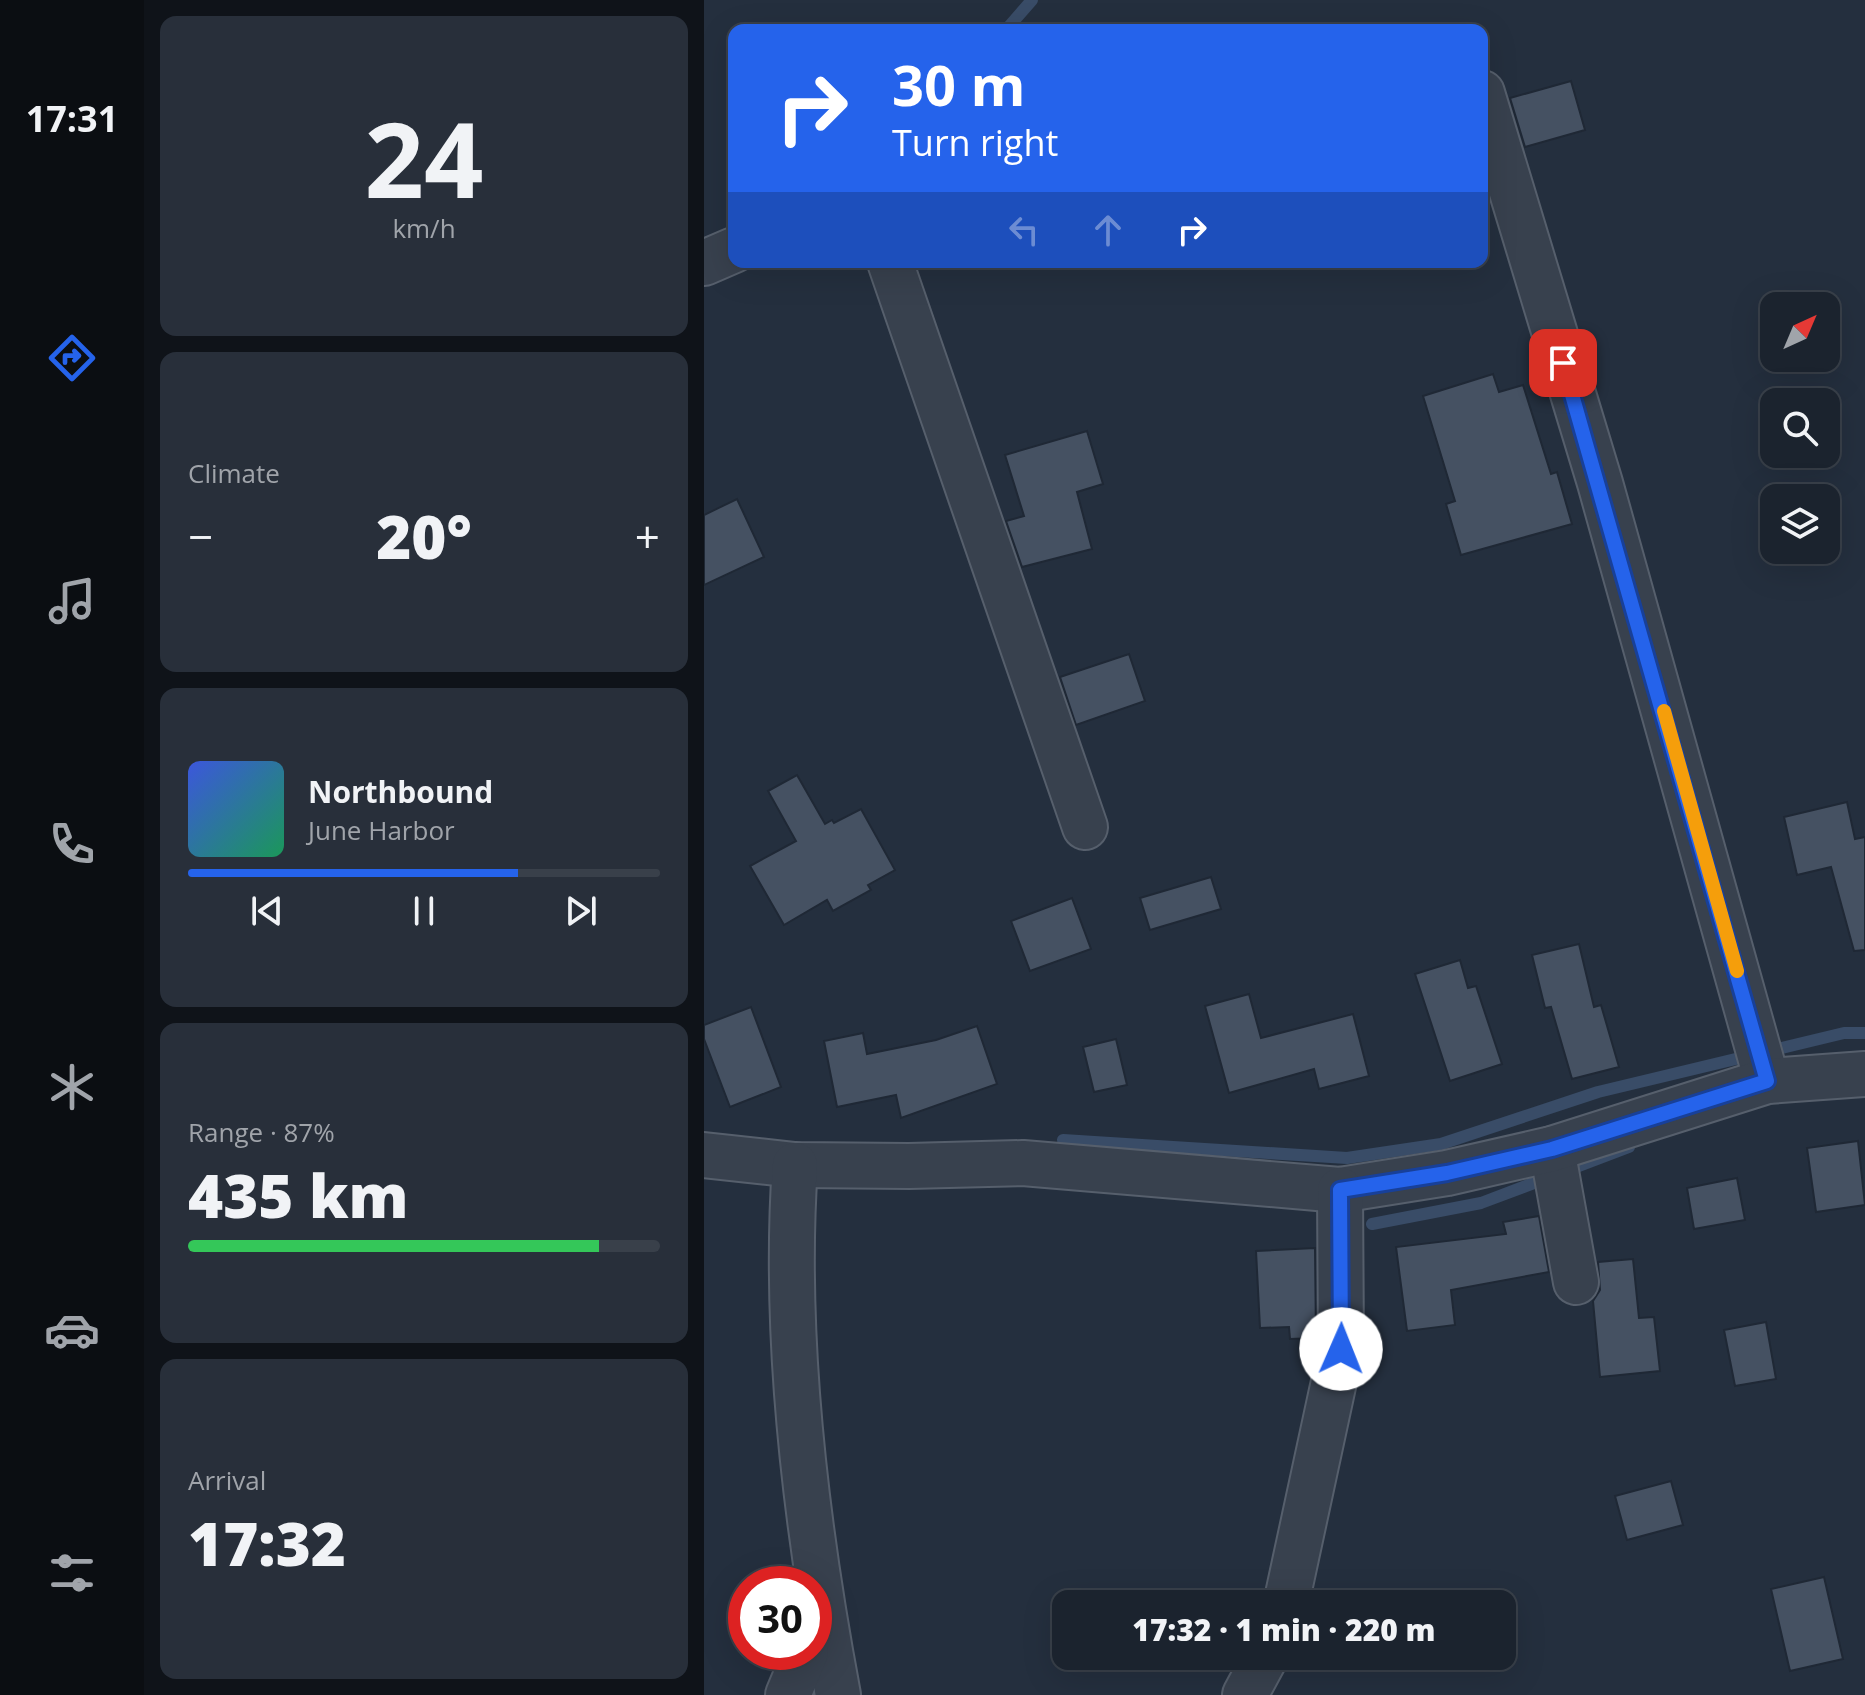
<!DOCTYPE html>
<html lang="en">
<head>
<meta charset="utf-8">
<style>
	body { margin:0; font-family:"Open Sans",sans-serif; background:#282f3a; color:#f1f3f6; height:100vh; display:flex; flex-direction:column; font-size:30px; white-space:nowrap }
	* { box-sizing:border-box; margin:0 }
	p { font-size:26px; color:#a0a4aa }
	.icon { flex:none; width:44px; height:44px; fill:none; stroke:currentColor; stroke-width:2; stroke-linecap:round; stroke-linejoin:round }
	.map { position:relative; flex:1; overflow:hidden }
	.drawer { display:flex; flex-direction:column; gap:16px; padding:16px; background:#0f1319; width:560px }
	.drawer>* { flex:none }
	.banner { position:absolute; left:24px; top:24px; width:760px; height:244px; border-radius:16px; box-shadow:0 8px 32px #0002,0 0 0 2px #39404a; background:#2563eb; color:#fff; overflow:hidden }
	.needle { width:52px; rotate:44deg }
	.fabs { position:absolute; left:1056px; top:292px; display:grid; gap:16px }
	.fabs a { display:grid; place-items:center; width:80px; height:80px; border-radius:16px; background:#1b232e; box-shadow:0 8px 32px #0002,0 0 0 2px #39404a; font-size:40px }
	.speed { position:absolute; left:24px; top:1566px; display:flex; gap:16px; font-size:40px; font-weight:700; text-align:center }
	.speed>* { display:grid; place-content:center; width:104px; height:104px; border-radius:50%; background:#1b232e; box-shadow:0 8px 32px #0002,0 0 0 2px #39404a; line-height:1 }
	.speed .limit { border:12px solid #d22; background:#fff; color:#111 }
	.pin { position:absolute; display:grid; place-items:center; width:68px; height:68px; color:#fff; margin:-34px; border-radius:16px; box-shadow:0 4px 12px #0006 }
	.me { position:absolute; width:88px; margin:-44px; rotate:1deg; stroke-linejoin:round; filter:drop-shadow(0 0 6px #0008) }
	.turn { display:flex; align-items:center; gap:28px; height:168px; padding:0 32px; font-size:36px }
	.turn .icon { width:104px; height:104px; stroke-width:2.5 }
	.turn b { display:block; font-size:56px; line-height:68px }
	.lanes { display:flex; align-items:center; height:76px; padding:0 32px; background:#0003; justify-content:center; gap:40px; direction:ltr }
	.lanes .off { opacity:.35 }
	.big { font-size:60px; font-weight:800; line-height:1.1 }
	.drawer .widget { flex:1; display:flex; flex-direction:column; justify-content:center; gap:12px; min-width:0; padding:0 28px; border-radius:16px; background:#282f3a }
	.drawer .dial { align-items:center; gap:0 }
	.dial b { font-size:104px; line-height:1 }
	.song { display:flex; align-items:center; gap:24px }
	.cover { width:96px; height:96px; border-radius:12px; background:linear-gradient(135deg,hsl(230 70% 55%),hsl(150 70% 35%)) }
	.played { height:8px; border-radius:4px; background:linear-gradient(90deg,#2563eb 70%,#39404a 70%) }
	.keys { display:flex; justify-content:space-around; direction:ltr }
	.heat { display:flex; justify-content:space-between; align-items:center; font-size:44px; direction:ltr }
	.charge { height:12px; border-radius:6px; background:linear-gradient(90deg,#34c759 87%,#39404a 0) }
	.trip { position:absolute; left:348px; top:1590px; width:464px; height:80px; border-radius:16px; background:#1b232e; box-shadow:0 8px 32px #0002,0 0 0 2px #39404a; font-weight:800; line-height:80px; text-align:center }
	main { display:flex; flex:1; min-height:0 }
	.menu { display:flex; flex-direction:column; width:144px; justify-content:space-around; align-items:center; background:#0b0e12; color:#a0a4aa }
	.menu .icon { width:56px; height:56px }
	.menu .current { color:#2563eb }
	.menu b { font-size:36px; color:#f1f3f6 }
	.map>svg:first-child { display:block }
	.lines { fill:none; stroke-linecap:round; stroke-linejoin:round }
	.stream { stroke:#394c67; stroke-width:12 }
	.building { fill:#455162; stroke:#1f2835; stroke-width:2 }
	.minor-casing { stroke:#565f6c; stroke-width:48 }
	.minor { stroke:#38414e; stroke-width:44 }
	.route-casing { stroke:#184099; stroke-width:20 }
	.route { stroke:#2563eb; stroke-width:14 }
	.slow { stroke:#f59e0b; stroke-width:14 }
</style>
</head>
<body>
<main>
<nav class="menu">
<b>17:31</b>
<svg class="icon current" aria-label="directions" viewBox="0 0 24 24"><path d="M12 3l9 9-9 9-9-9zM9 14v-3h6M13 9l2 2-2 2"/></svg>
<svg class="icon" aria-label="music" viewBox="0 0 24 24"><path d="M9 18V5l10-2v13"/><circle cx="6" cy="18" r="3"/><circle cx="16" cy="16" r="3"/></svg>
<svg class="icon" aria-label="phone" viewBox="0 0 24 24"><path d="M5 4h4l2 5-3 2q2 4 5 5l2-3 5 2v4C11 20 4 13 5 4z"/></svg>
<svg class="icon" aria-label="climate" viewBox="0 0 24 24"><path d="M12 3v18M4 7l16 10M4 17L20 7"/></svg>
<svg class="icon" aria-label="car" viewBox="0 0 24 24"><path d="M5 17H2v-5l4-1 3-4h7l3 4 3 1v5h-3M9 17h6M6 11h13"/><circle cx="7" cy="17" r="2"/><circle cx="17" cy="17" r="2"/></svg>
<svg class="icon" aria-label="filters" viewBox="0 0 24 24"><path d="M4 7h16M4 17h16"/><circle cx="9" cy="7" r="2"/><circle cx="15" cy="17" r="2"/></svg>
</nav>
<section class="drawer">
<div class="widget dial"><b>24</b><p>km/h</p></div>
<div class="widget"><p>Climate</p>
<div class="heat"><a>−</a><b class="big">20°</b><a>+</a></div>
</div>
<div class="widget">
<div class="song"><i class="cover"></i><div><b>Northbound</b><p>June Harbor</p></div></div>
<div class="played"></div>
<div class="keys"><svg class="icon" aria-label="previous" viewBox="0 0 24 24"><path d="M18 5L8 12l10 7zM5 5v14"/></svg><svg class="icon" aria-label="pause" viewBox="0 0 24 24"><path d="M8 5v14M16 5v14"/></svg><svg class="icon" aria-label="next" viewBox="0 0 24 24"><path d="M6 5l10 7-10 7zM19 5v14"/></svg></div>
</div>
<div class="widget"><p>Range · 87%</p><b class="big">435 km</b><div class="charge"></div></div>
<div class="widget"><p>Arrival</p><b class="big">17:32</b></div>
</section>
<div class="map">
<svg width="1161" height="1695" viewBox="0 0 1161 1695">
	<rect width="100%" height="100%" fill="#242f3e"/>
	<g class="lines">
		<g class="stream">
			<path d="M302,30l26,-30"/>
			<path d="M359,1140l284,18 94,-14 157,-52 246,-59h21"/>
			<path d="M668,1224l109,-21 148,-56"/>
		</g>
	</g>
	<g class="building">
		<path d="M867,81l14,49 -60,17 -15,-49z"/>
		<path d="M789,374l6,18 24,-7 28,89 6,-2 15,52 -111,31 -15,-51 9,-3 -32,-105z"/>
		<path d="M383,431l16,53 -26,8 15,57 -70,18 -16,-46 18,-5 -19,-61z"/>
		<path d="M33,499l27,58 -60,28v-70z"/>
		<path d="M425,654l16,47 -69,24 -16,-48z"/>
		<path d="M93,775l28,49 7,-4 2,3 27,-14 34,61 -27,15 3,5 -38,21 -6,-11 -43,25 -34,-59 46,-25 -28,-50z"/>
		<path d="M1143,802l8,37 10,-2v113l-11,1 -23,-84 -34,8 -13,-58z"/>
		<path d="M507,877l10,32 -71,21 -10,-32z"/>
		<path d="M368,898l19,51 -61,22 -19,-50z"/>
		<path d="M875,944l15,63 7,-2 18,62 -47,12 -21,-72 -6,1 -13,-53z"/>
		<path d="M756,960l8,28 8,-2 26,78 -52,17 -35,-107z"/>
		<path d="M545,994l12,44 92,-24 16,62 -50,13 -5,-20 -85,24 -24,-87z"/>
		<path d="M47,1007l30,80 -51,20 -26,-68v-14z"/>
		<path d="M273,1026l20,58 -96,34 -5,-23 -59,12 -13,-66 39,-8 4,21 69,-14z"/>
		<path d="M412,1039l11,46 -33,7 -11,-45z"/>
		<path d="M1154,1141l7,64 -49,7 -9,-64z"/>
		<path d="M1033,1178l8,42 -51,9 -7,-41z"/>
		<path d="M835,1216l10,56 -98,18 4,35 -48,6 -11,-84 110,-13 -3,-12z"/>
		<path d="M611,1248l1,90 -26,1 -1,-12 -29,1 -4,-77z"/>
		<path d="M929,1259l6,59 15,-1 6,54 -60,6 -7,-76 7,-11 -2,-28z"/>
		<path d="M1062,1322l10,57 -41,7 -11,-56z"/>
		<path d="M967,1481l12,44 -56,15 -12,-44z"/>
		<path d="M1120,1577l19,82 -53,12 -19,-82z"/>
	</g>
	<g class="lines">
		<defs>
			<g id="minor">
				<path d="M778,93l118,390 167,598"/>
				<path d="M186,262l195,565"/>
				<path d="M0,263l30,-13"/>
				<path d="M848,1149l24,133"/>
				<path d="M0,1155l91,10 114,1 114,-3 317,27 107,-17 105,-24 215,-68 98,-7"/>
				<path d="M91,1165c-12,173 11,360 43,530"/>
				<path d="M582,1604l55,-255 -1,-159"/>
				<path d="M84,1695l18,-43"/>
				<path d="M541,1695l21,-39"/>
			</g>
		</defs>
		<use href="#minor" class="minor-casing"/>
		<use href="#minor" class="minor"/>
	</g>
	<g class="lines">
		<defs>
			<path id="route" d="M637,1349l-1,-159 107,-17 105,-24 215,-68 -204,-718"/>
		</defs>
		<use href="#route" class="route-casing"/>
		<use href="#route" class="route"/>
		<path class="slow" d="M960,711l73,260"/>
	</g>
</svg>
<div class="fabs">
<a><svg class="needle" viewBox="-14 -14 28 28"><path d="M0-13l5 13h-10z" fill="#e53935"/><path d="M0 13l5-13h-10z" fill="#a0a4aa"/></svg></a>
<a><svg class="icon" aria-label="search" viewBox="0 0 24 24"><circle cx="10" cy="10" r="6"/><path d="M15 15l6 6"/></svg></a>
<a><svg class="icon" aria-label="layers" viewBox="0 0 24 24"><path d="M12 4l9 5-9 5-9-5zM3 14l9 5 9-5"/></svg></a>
</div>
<div class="speed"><div class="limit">30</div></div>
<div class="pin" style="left:859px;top:363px;background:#d93025"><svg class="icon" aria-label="arrive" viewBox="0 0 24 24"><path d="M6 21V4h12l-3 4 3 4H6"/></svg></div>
<svg class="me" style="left:637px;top:1349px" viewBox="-20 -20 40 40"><circle r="19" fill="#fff"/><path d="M0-13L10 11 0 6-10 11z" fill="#2563eb"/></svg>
<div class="trip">17:32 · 1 min · 220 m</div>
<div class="banner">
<div class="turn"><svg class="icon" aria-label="right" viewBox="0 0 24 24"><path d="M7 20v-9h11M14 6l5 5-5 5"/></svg><div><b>30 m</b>Turn right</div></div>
<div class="lanes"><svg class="icon off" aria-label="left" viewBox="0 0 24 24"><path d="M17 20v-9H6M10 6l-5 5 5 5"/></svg><svg class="icon off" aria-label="ahead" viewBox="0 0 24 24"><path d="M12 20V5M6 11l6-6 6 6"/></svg><svg class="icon" aria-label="right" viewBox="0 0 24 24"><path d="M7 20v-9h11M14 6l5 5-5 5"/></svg></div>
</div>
</div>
</main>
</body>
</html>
